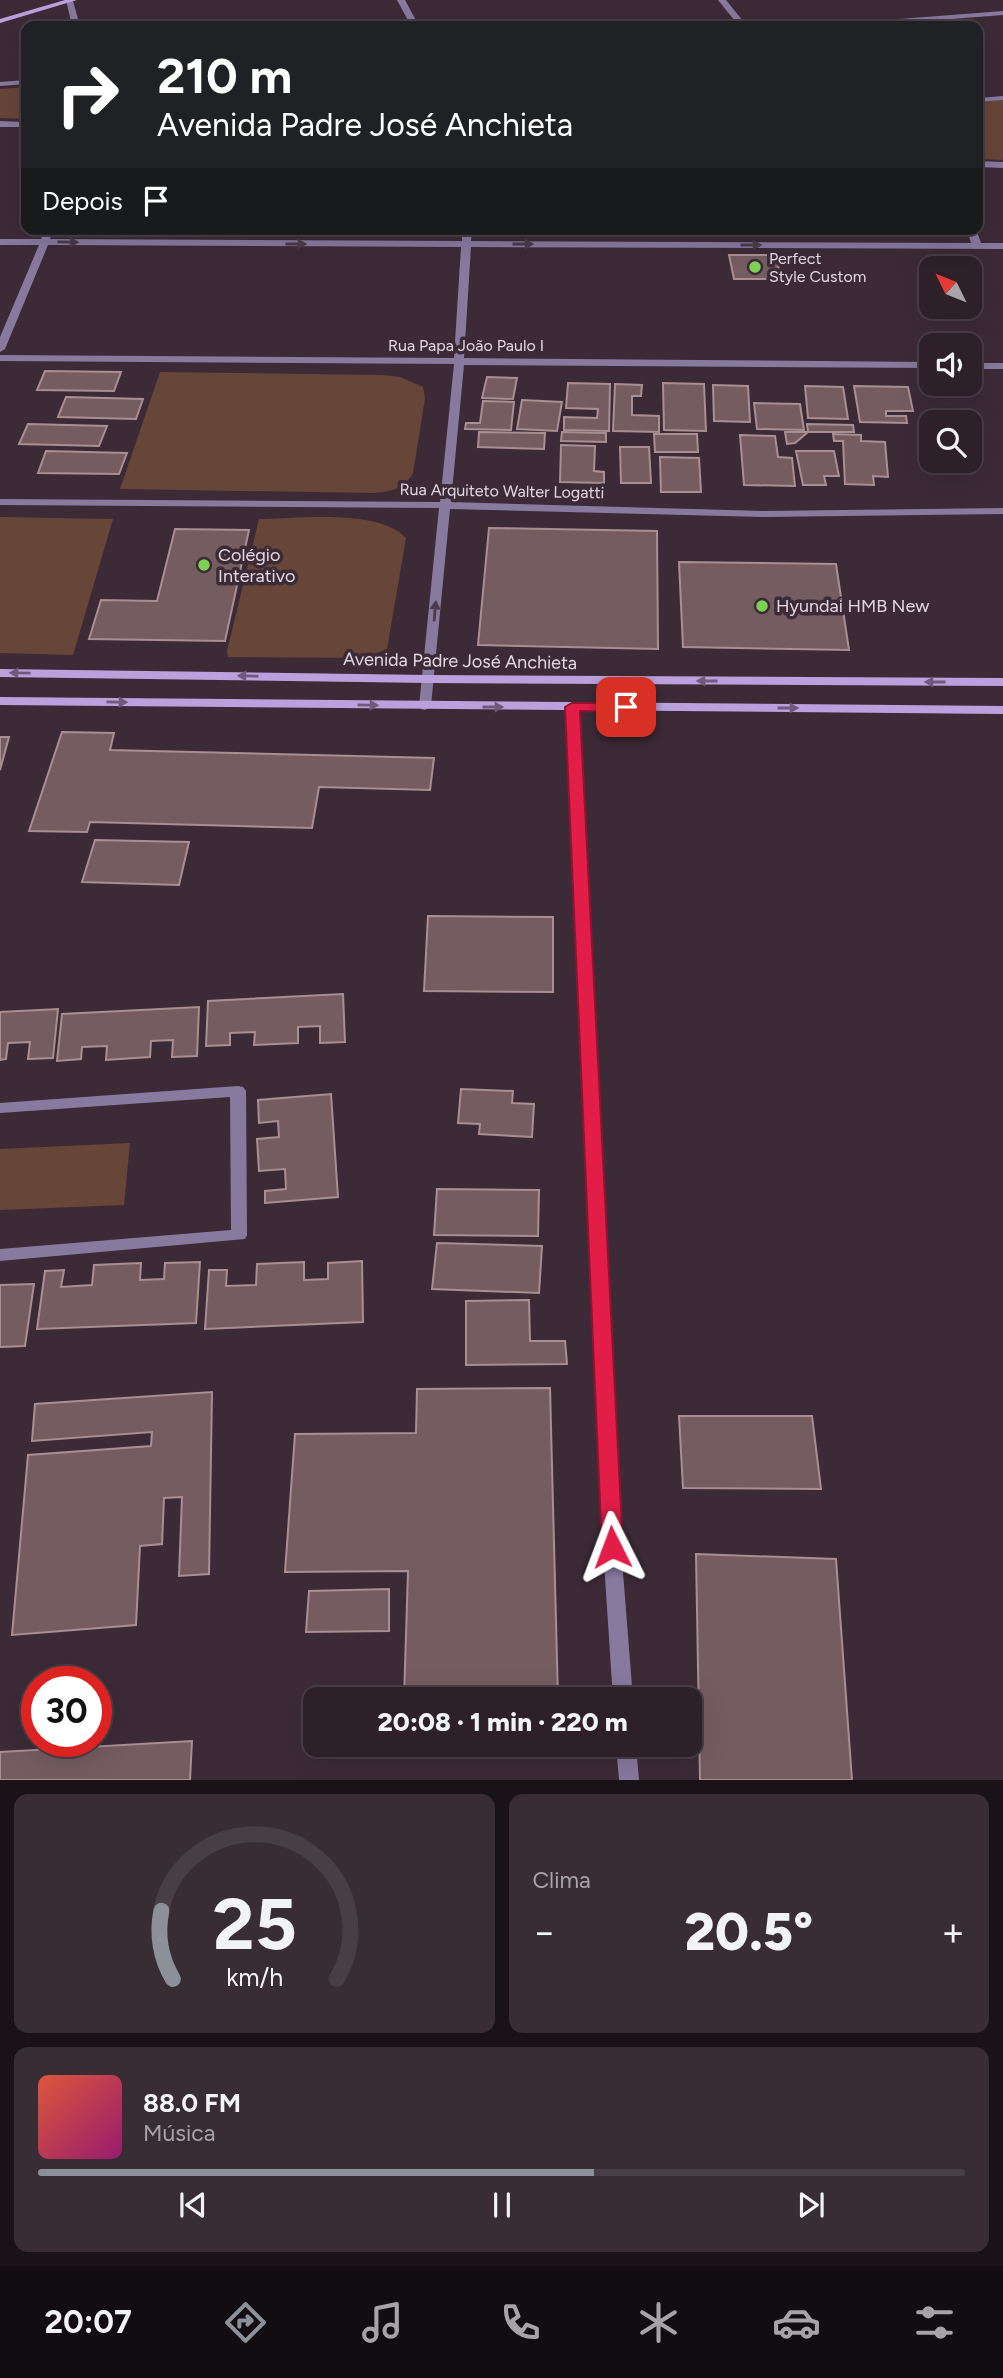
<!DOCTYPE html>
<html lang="pt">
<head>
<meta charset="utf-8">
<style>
	body { margin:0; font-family:Figtree,sans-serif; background:#392d35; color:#f1f3f6; height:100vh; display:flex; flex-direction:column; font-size:26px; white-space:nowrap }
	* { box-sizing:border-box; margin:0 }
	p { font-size:23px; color:#a7a3a8 }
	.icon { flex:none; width:38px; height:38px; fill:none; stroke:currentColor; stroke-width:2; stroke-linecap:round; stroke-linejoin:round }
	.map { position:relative; height:1780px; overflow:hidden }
	.sheet { display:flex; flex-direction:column; gap:14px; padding:14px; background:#191217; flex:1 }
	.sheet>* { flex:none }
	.top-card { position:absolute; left:21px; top:21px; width:962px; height:214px; border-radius:14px; box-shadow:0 7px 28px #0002,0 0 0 2px #483e46; background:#202124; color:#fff; overflow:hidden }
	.needle { width:46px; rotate:313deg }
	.buttons { position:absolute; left:919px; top:256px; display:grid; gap:14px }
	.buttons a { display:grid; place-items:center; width:63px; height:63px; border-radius:14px; background:#2d2029; box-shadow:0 7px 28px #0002,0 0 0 2px #483e46; font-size:35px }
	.speed { position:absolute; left:21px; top:1666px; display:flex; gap:14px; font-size:35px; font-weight:700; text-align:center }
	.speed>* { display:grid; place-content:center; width:91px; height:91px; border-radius:50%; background:#2d2029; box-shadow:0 7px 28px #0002,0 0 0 2px #483e46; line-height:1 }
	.speed .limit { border:10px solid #d22; background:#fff; color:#111 }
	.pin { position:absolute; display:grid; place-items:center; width:60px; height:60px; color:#fff; margin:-30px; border-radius:14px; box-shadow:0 4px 10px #0006 }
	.me { position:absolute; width:77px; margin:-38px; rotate:357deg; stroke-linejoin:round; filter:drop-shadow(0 0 5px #0008) }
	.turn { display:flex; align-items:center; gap:24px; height:147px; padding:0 21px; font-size:32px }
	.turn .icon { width:91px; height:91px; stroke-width:2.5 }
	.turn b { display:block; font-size:49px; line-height:60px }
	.then { display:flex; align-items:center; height:66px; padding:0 21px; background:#0003; gap:14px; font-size:26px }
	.big { font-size:52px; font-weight:800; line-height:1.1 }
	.sheet .widget { flex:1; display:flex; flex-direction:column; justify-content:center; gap:10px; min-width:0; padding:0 24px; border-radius:14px; background:#392d35 }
	.sheet .dial { align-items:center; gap:0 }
	.dial svg { height:182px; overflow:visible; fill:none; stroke:#483e46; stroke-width:7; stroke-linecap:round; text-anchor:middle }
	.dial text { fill:#f1f3f6; stroke:none }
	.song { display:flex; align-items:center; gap:21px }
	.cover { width:84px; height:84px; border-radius:10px; background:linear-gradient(135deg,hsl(10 70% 55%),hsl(320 70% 35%)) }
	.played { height:7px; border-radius:4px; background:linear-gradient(90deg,#8c9099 60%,#483e46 60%) }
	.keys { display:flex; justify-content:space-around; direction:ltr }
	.heat { display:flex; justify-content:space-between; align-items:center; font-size:38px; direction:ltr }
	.sheet .tiles { flex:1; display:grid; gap:14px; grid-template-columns:1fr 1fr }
	.widget:last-child { grid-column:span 2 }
	.trip { position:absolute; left:303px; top:1687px; width:399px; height:70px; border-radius:14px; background:#2d2029; box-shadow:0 7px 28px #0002,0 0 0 2px #483e46; font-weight:800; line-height:70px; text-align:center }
	.tabs { display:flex; height:112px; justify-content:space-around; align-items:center; background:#120d10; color:#a7a3a8 }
	.tabs .icon { width:49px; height:49px }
	.tabs .selected { color:#8c9099 }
	.tabs b { font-size:32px; color:#f1f3f6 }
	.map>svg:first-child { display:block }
	.green { fill:#674539 }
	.building { fill:#755c60; stroke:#a98e92; stroke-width:2 }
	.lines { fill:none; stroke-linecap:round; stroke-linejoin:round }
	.street { fill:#88799f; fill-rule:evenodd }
	.secondary { fill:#baa1de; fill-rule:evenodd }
	.oneway { fill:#4b3b4c }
	.oneway2 { fill:#6e5a7a }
	.route { fill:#e11d48; stroke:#92132f; stroke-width:2 }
	.poi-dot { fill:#7dd154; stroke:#3c2b37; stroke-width:2.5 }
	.labels { text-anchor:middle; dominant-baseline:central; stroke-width:7; stroke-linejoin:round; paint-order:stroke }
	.far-poi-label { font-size:16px; fill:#e3d8e0; stroke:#3c2b37; text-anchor:start }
	.far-street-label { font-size:16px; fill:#e3d8e0; stroke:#3c2b37 }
	.poi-label { font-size:18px; fill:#e3d8e0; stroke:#3c2b37; text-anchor:start }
	.street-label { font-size:18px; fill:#e3d8e0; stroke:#3c2b37 }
</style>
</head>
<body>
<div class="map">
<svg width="1003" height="1780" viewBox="0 0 1003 1780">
	<rect width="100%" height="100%" fill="#3c2b37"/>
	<g class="green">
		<path d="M26,87v32l-26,-1v-29z"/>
		<path d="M1003,100v60l-25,-1v-57z"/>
		<path d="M160,372l223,3 17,2 23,10 2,11 -12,75c-9,16 -21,18 -38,20l-255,-4z"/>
		<path d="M0,517l113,2 -40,136 -73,-2z"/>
		<path d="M259,519c39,0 119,-11 147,19l-19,111 -23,9 -136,-1 -1,-6z"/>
		<path d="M130,1143l-6,62 -124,5v-61z"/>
	</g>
	<g class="building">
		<path d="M729,255h47l5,24h-47z"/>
		<path d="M45,371l76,1 -7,19 -77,-1z"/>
		<path d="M487,377l30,1 -4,21 -31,-1z"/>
		<path d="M568,383l42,1 -1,47 -45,-1v-13l33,1 1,-9 -32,-1z"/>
		<path d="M663,383l41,1 2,47 -42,-1z"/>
		<path d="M615,384l27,1 -1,11h-9v19l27,1v16l-46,-1z"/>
		<path d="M713,385l35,1 2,36 -36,-1z"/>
		<path d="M805,386l38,1 5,32 -40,-1z"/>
		<path d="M854,386l54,1 5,24h-27v5h20l1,7 -47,-1z"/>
		<path d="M66,397l77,2 -7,20 -78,-2z"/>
		<path d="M522,400l40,2 -5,29 -40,-2z"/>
		<path d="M483,401l31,1 -3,28 -46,-1 1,-6h14z"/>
		<path d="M754,403l46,1 4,26 -47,-1z"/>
		<path d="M28,424l79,2 -8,20 -80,-2z"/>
		<path d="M807,424l46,1 1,7h-46z"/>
		<path d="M479,432l66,1 -1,16 -66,-2z"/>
		<path d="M562,432l44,1v9l-45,-1z"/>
		<path d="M785,432h23l-13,11 -8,1z"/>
		<path d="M654,434h43l1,18h-43z"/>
		<path d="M833,434l28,1v6l24,1 3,35 -15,-1 1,9 -29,-1 -2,-43h-9z"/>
		<path d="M740,435l35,1 3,21 14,1 3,28 -51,-1z"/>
		<path d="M561,445l34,1 -1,25 10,1v11l-44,-1z"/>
		<path d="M620,447h29l2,36h-30z"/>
		<path d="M46,451l81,2 -8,21 -81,-1z"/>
		<path d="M796,451h38l5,25h-15l2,9h-23z"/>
		<path d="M660,457l39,1 2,34h-40z"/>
		<path d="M489,528l168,3 1,118 -180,-4z"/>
		<path d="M175,529l74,1 -24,111 -136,-2 12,-39 56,1z"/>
		<path d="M679,562l157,2 13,86 -166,-3z"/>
		<path d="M62,732l52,1 -4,17 324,8 -4,32 -111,-3 -7,41 -222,-6 -3,10 -58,-1z"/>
		<path d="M0,737h9l-9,33z"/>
		<path d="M95,840l94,2 -10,43 -97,-3z"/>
		<path d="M428,916l125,1v75l-129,-1z"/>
		<path d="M343,994l2,48 -25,1v-17l-22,1v16l-44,2 1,-13 -25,1v12l-24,1 2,-45z"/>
		<path d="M199,1007l-2,49 -25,1 1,-17 -22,1 -1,16 -44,3 1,-14 -25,1 -1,12 -24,2 5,-47z"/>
		<path d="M58,1009l-5,49 -25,1 2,-17 -22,1 -2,16 -6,1v-48z"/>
		<path d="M461,1089l52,2 -1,12 22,1 -2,33 -53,-3 1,-10 -22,-1z"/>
		<path d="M331,1094l7,103 -73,6v-12l21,-2 -1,-20 -26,2 -2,-32 22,-2 -1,-16 -19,2 -1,-23z"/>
		<path d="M437,1189l102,1 -1,46 -104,-1z"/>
		<path d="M437,1243l105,3 -3,47 -107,-4z"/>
		<path d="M362,1261l1,61 -158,7 4,-59h18l-1,16 30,-1 1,-21 47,-2v18l24,-1v-16z"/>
		<path d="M200,1262l-4,61 -159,6 8,-58 19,-1 -3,17 31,-2 2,-20 47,-2 -1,17 24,-1 1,-16z"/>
		<path d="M34,1284l-9,62 -25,1v-62z"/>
		<path d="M529,1300l1,41h35l2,23 -101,1v-64z"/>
		<path d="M550,1388l8,311h-154l4,-128 -123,1 10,-138 121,-1 1,-44z"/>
		<path d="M212,1392l-3,182 -30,2 3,-79 -18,1 -2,46 -22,2 -4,79 -124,10 16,-180 123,-9 1,-14 -120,9 3,-37z"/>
		<path d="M679,1416h133l9,73 -138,-1z"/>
		<path d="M696,1554l140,5 16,221h-152z"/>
		<path d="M389,1589v42l-83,1 3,-41z"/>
		<path d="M192,1741l-2,39h-190v-28z"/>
	</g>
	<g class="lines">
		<g class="street">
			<path d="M66,0l7,1 7,25h-8z"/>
			<path d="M397,0h8l14,26h-8z"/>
			<path d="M718,0h8l21,26h-8z"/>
			<path d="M1003,11v4l-142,11h-30l4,-2z"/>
			<path d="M26,80v4l-26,2v-4z"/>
			<path d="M1003,96v4l-25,2v-4z"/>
			<path d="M0,121l26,1v5h-26z"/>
			<path d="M978,161l25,1v6l-25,-1z"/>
			<path d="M45,229h9l-4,10 412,2v-12h10l-1,12 500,2 -4,-14h9l5,14h22v6l-532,-2 -7,111 467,4v6l-467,-3 -13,137 312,9 240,-3v6l-240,3 -313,-8 -19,197 -6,4 -4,-1 -2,-3 20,-198 -439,-3v-6l440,3 14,-138 -454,-3v-6l454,3 7,-111 -413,-2 -43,104 -5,3v-15l39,-92h-39v-6h41z"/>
			<rect x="970" y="363" width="33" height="6"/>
			<path d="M572,703l6,4 43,840 12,152h-20l-10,-152 -37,-840z"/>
			<path d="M238,1086l5,1 3,4 1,144 -2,4 -245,22v-12l231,-19 -1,-133 -230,16v-10z"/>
			<path d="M616,1745h20l3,35h-20z"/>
		</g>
		<g class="secondary">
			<path d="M65,0h12l-77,23v-4z"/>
			<path d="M0,669l429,6 574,3v8l-574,-3 -429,-6z"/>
			<path d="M0,697l1003,9v8l-1003,-9z"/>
		</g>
	</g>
	<defs><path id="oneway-solid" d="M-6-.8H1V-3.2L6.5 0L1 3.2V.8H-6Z" transform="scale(1.75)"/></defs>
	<g class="oneway">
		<use href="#oneway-solid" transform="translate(68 242) rotate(1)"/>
		<use href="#oneway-solid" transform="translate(296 244)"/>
		<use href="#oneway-solid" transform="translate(523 244)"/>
		<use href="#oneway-solid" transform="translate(751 245)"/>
		<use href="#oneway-solid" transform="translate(435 611) rotate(-85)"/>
	</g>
	<g class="oneway2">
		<use href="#oneway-solid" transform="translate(20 673) rotate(-179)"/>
		<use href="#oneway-solid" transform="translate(248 676) rotate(-179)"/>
		<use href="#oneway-solid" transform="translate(707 681) rotate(-180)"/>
		<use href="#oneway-solid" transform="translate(935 682) rotate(-180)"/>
		<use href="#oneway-solid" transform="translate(117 702) rotate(1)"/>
		<use href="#oneway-solid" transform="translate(368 705) rotate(1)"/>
		<use href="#oneway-solid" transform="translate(493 707)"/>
		<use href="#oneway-solid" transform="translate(788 708)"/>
	</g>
	<path class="route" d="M572,703h54l8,4 -8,5 -46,-1 43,836 -3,6 -8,3 -7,-3 -3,-6 -37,-840z"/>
	<g class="poi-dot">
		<circle cx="755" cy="267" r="7"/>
		<circle cx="204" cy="565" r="7"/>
		<circle cx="762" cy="606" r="7"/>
	</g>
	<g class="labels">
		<g class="far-poi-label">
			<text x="769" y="258">Perfect<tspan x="769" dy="18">Style Custom</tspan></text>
		</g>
		<g class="far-street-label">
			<text x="466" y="345">Rua Papa João Paulo I</text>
			<text transform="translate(502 491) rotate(1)">Rua Arquiteto Walter Logatti</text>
		</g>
		<g class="poi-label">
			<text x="218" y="555">Colégio<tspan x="218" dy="21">Interativo</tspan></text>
			<text x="776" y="606">Hyundai HMB New</text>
		</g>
		<g class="street-label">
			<text transform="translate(460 661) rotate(1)">Avenida Padre José Anchieta</text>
		</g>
	</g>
</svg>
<div class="buttons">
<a><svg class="needle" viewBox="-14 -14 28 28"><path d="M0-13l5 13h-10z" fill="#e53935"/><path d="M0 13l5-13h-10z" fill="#a7a3a8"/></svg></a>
<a><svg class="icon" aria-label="sound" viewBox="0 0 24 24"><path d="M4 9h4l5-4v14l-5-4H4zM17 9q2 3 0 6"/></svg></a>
<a><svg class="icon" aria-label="search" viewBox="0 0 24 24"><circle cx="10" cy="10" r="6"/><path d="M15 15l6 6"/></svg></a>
</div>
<div class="speed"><div class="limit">30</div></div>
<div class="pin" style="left:626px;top:707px;background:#d93025"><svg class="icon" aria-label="arrive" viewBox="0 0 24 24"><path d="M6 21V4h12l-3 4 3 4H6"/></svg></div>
<svg class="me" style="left:612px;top:1547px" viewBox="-20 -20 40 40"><path d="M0-17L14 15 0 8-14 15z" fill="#e11d48" stroke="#fff" stroke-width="4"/></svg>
<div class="trip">20:08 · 1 min · 220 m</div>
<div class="top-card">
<div class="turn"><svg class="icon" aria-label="right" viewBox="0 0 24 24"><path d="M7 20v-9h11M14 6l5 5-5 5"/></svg><div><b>210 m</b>Avenida Padre José Anchieta</div></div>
<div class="then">Depois<svg class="icon" aria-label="arrive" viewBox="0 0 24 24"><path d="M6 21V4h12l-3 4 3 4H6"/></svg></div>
</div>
</div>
<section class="sheet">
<div class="tiles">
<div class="widget dial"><svg viewBox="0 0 100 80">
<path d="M14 69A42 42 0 1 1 86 69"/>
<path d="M14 69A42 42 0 0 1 9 39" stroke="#8c9099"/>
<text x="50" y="56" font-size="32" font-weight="700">25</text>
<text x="50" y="72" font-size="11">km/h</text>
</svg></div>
<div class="widget"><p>Clima</p>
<div class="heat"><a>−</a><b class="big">20.5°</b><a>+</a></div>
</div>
<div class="widget">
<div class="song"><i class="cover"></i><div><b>88.0 FM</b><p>Música</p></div></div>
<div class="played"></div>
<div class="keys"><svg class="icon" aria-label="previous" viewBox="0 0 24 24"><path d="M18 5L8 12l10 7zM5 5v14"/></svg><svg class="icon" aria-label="pause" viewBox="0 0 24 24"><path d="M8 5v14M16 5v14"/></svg><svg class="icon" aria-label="next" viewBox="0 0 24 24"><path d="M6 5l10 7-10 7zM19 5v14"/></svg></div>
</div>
</div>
</section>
<nav class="tabs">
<b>20:07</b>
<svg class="icon selected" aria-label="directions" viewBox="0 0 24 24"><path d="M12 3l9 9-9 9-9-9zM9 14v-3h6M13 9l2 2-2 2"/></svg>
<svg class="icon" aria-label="music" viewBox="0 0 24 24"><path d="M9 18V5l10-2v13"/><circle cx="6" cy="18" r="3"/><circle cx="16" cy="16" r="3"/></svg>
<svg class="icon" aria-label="phone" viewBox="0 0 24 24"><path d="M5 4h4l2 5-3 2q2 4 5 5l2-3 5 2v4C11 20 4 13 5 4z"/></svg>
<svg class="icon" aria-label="climate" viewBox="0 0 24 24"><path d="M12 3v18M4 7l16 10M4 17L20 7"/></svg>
<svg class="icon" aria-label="car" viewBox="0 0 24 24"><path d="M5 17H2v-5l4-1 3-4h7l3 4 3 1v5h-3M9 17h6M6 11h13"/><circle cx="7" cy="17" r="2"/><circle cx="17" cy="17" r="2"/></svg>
<svg class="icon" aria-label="filters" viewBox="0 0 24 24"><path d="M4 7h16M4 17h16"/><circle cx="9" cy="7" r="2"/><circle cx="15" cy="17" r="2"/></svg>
</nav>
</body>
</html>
